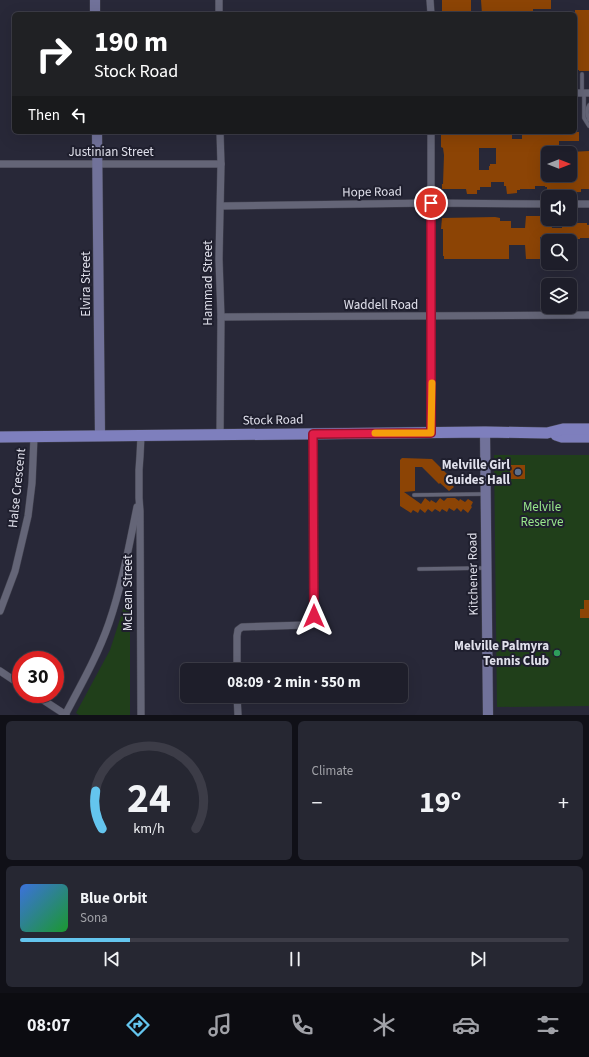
<!DOCTYPE html>
<html lang="en">
<head>
<meta charset="utf-8">
<style>
	body { margin:0; font-family:"Source Sans 3",sans-serif; background:#262732; color:#f1f3f6; height:100vh; display:flex; flex-direction:column; font-size:15px; white-space:nowrap }
	* { box-sizing:border-box; margin:0 }
	p { font-size:13px; color:#a1a2a8 }
	.icon { flex:none; width:22px; height:22px; fill:none; stroke:currentColor; stroke-width:2; stroke-linecap:round; stroke-linejoin:round }
	.map { position:relative; height:715px; overflow:hidden }
	.drawer { display:flex; flex-direction:column; gap:6px; padding:6px; background:#101017; flex:1 }
	.drawer>* { flex:none }
	.top-card { position:absolute; left:12px; top:12px; width:565px; height:122px; border-radius:6px; box-shadow:0 4px 16px #0002,0 0 0 1px #3c3c47; background:#202124; color:#fff; overflow:hidden }
	.needle { width:26px; rotate:90deg }
	.fabs { position:absolute; left:541px; top:146px; display:grid; gap:8px }
	.fabs a { display:grid; place-items:center; width:36px; height:36px; border-radius:6px; background:#1e1e2a; box-shadow:0 4px 16px #0002,0 0 0 1px #3c3c47; font-size:20px }
	.speed { position:absolute; left:12px; top:651px; display:flex; gap:8px; font-size:20px; font-weight:700; text-align:center }
	.speed>* { display:grid; place-content:center; width:52px; height:52px; border-radius:50%; background:#1e1e2a; box-shadow:0 4px 16px #0002,0 0 0 1px #3c3c47; line-height:1 }
	.speed .limit { border:6px solid #d22; background:#fff; color:#111 }
	.pin { position:absolute; display:grid; place-items:center; width:34px; height:34px; color:#fff; margin:-17px; border:2px solid #fff; border-radius:50%; box-shadow:0 1px 4px #0007 }
	.me { position:absolute; width:44px; margin:-22px; rotate:0deg; stroke-linejoin:round; filter:drop-shadow(0 0 3px #0008) }
	.turn { display:flex; align-items:center; gap:14px; height:84px; padding:0 16px; font-size:18px }
	.turn .icon { width:52px; height:52px; stroke-width:2.5 }
	.turn b { display:block; font-size:28px; line-height:34px }
	.then { display:flex; align-items:center; height:38px; padding:0 16px; background:#0003; gap:8px; font-size:15px }
	.big { font-size:30px; font-weight:700; line-height:1.1 }
	.drawer .widget { flex:1; display:flex; flex-direction:column; justify-content:center; gap:6px; min-width:0; padding:0 14px; border-radius:6px; background:#262732 }
	.drawer .dial { align-items:center; gap:0 }
	.dial svg { height:104px; overflow:visible; fill:none; stroke:#3c3c47; stroke-width:7; stroke-linecap:round; text-anchor:middle }
	.dial text { fill:#f1f3f6; stroke:none }
	.song { display:flex; align-items:center; gap:12px }
	.cover { width:48px; height:48px; border-radius:6px; background:linear-gradient(135deg,hsl(220 70% 55%),hsl(130 70% 35%)) }
	.played { height:4px; border-radius:2px; background:linear-gradient(90deg,#64c5ee 20%,#3c3c47 20%) }
	.keys { display:flex; justify-content:space-around; direction:ltr }
	.heat { display:flex; justify-content:space-between; align-items:center; font-size:22px; direction:ltr }
	.drawer .tiles { flex:1; display:grid; gap:6px; grid-template-columns:1fr 1fr }
	.widget:last-child { grid-column:span 2 }
	.trip { position:absolute; left:180px; top:663px; width:228px; height:40px; border-radius:6px; background:#1e1e2a; box-shadow:0 4px 16px #0002,0 0 0 1px #3c3c47; font-weight:700; line-height:40px; text-align:center }
	.tab-bar { display:flex; height:64px; justify-content:space-around; align-items:center; background:#0c0c11; color:#a1a2a8 }
	.tab-bar .icon { width:28px; height:28px }
	.tab-bar .active { color:#64c5ee }
	.tab-bar b { font-size:18px; color:#f1f3f6 }
	.map>svg:first-child { display:block }
	.green { fill:#203f1a }
	.building { fill:#8c4405; fill-rule:evenodd }
	.lines { fill:none; stroke-linecap:round; stroke-linejoin:round }
	.lane-casing { stroke:#434350; stroke-width:4.5 }
	.street-casing { stroke:#434350; stroke-width:8 }
	.secondary-casing { stroke:#434350; stroke-width:11 }
	.primary-casing { stroke:#434350; stroke-width:12 }
	.lane { stroke:#646577; stroke-width:3.5 }
	.street { stroke:#646577; stroke-width:7 }
	.secondary { stroke:#71729a; stroke-width:10 }
	.primary { stroke:#7e7fbd; stroke-width:11 }
	.route-casing { stroke:#92132f; stroke-width:10 }
	.route { stroke:#e11d48; stroke-width:7 }
	.slow { stroke:#f59e0b; stroke-width:7 }
	.service-dot { fill:#5c6f8a; stroke:#1f1f2e; stroke-width:1.5 }
	.leisure-dot { fill:#2e9e5b; stroke:#1f1f2e; stroke-width:1.5 }
	.labels { text-anchor:middle; dominant-baseline:central; stroke-width:4; stroke-linejoin:round; paint-order:stroke }
	.street-label { font-size:13px; fill:#e0e0eb; stroke:#1f1f2e }
	.poi-label { font-size:13px; font-weight:bold; fill:#e0e0eb; stroke:#1f1f2e; text-anchor:end }
	.park-label { font-size:13px; fill:#99e98c; stroke:#1f1f2e }
</style>
</head>
<body>
<div class="map">
<svg width="589" height="715" viewBox="0 0 589 715">
	<rect width="100%" height="100%" fill="#282838"/>
	<g class="green">
		<path d="M494,455h95v251l-92,1z"/>
		<path d="M130,588v127h-51l-3,-2 34,-63z"/>
	</g>
	<g class="building">
		<path d="M442,0h29v11h-17v3h-12z"/>
		<path d="M481,0h70v9h-18v5h-51z"/>
		<path d="M575,10h14v61h-10v-1h-2v-11l-2,-1z"/>
		<path d="M441,132h13v2h11v-1l4,-1h7v3h14v-3h22v7h10v-7h57v9h-20v12h-11v22h24v-16h-2v-7l19,-1v38h-8v3l-34,1v-6h-2v-1h-10v3h-15v1h-3v3l-10,1 -1,-8h-2v-4h-13v5h-11v3h-3v4h-10l-1,-5h-24v-5h1l1,-29 -1,-7 -2,-1zM479,148h17v16h-6v2h-1v4h-10z"/>
		<path d="M526,216h14v5h11l1,7h10v-2h2v-3h23v2h2v13h-9v1h-3v2h-5v-4h-13v4h-9v-4h-10v22h-14l-1,-14h-16v14h-65v-3h-1v-27h-2l1,-11 53,-1 5,1v3h11v7h14z"/>
		<path d="M402,458l30,1 16,16 -3,3 9,9 -5,4 -9,-8 -1,1 -17,-17h-7v24l-11,1 17,12 4,-6 5,4 1,-2 5,3 4,-5 4,3 3,-3h8l4,3 1,-2 5,3 3,-3 5,3 -2,4 1,1 -4,6 -5,-4 -2,3 -4,-4 -3,3 -5,-3 -2,4 -5,-3 -2,3 -5,-3 -3,3 -4,-3 -3,4 -5,-4 -2,4 -5,-3 -2,3 -11,-7v-46z"/>
		<rect x="510" y="465" width="15" height="14"/>
		<path d="M584,600h5v18h-9v-9h4z"/>
	</g>
	<g class="lines">
		<defs>
			<g id="lane">
				<path d="M582,74v19"/>
				<path d="M584,93v25l5,8"/>
				<path d="M589,105c-3,4 -2,11 0,15"/>
				<path d="M414,495l71,-1"/>
				<path d="M419,569l66,-1"/>
			</g>
			<g id="street">
				<path d="M219,0v14"/>
				<path d="M430,0l1,14"/>
				<path d="M575,93h14"/>
				<path d="M431,132v301"/>
				<path d="M0,164h221"/>
				<path d="M570,204h19"/>
				<path d="M221,206l210,-3 117,1"/>
				<path d="M221,317l368,-2"/>
				<path d="M220,435l1,-118 -2,-58 2,-95 -1,-32"/>
				<path d="M141,436l-1,20 -1,14v28l1,13 1,204"/>
				<path d="M0,611l15,-40 13,-55 4,-33 2,-46"/>
				<path d="M237,670v-34l1,-6 4,-3 64,-2c5,-1 7,-4 8,-9l-1,-182"/>
				<path d="M0,671l21,14"/>
				<path d="M34,694l32,21"/>
				<path d="M237,696l1,19"/>
				<path d="M65,715c16,-30 33,-60 44,-92 13,-38 20,-77 28,-116"/>
			</g>
			<g id="secondary">
				<path d="M95,0v14"/>
				<path d="M97,132l3,304"/>
				<path d="M485,432l3,283"/>
			</g>
			<g id="primary">
				<path d="M556,435l6,2h27"/>
				<path d="M0,437l485,-5 62,1 16,-4h26"/>
			</g>
		</defs>
		<use href="#lane" class="lane-casing"/>
		<use href="#street" class="street-casing"/>
		<use href="#secondary" class="secondary-casing"/>
		<use href="#primary" class="primary-casing"/>
		<use href="#lane" class="lane"/>
		<use href="#street" class="street"/>
		<use href="#secondary" class="secondary"/>
		<use href="#primary" class="primary"/>
	</g>
	<g class="lines">
		<defs>
			<path id="route" d="M314,616l-1,-182 118,-1v-230"/>
		</defs>
		<use href="#route" class="route-casing"/>
		<use href="#route" class="route"/>
		<path class="slow" d="M375,433h56l1,-50"/>
	</g>
	<circle class="service-dot" cx="518" cy="472" r="4"/>
	<circle class="leisure-dot" cx="557" cy="653" r="4"/>
	<g class="labels">
		<g class="street-label">
			<text x="111" y="152">Justinian Street</text>
			<text transform="translate(372 192) rotate(-1)">Hope Road</text>
			<text transform="translate(208 283) rotate(-90)">Hammad Street</text>
			<text transform="translate(86 284) rotate(-90)">Elvira Street</text>
			<text x="381" y="305">Waddell Road</text>
			<text transform="translate(273 420) rotate(-1)">Stock Road</text>
			<text transform="translate(17 488) rotate(-84)">Halse Crescent</text>
			<text transform="translate(473 574) rotate(-91)">Kitchener Road</text>
			<text transform="translate(128 593) rotate(-90)">McLean Street</text>
		</g>
		<g class="poi-label">
			<text x="510" y="465">Melville Girl<tspan x="510" dy="15">Guides Hall</tspan></text>
			<text x="549" y="646">Melville Palmyra<tspan x="549" dy="15">Tennis Club</tspan></text>
		</g>
		<g class="park-label">
			<text x="542" y="507">Melvile<tspan x="542" dy="15">Reserve</tspan></text>
		</g>
	</g>
</svg>
<div class="fabs">
<a><svg class="needle" viewBox="-14 -14 28 28"><path d="M0-13l5 13h-10z" fill="#e53935"/><path d="M0 13l5-13h-10z" fill="#a1a2a8"/></svg></a>
<a><svg class="icon" aria-label="sound" viewBox="0 0 24 24"><path d="M4 9h4l5-4v14l-5-4H4zM17 9q2 3 0 6"/></svg></a>
<a><svg class="icon" aria-label="search" viewBox="0 0 24 24"><circle cx="10" cy="10" r="6"/><path d="M15 15l6 6"/></svg></a>
<a><svg class="icon" aria-label="layers" viewBox="0 0 24 24"><path d="M12 4l9 5-9 5-9-5zM3 14l9 5 9-5"/></svg></a>
</div>
<div class="speed"><div class="limit">30</div></div>
<div class="pin" style="left:431px;top:203px;background:#d93025"><svg class="icon" aria-label="arrive" viewBox="0 0 24 24"><path d="M6 21V4h12l-3 4 3 4H6"/></svg></div>
<svg class="me" style="left:314px;top:616px" viewBox="-20 -20 40 40"><path d="M0-17L14 15 0 8-14 15z" fill="#e11d48" stroke="#fff" stroke-width="4"/></svg>
<div class="trip">08:09 · 2 min · 550 m</div>
<div class="top-card">
<div class="turn"><svg class="icon" aria-label="right" viewBox="0 0 24 24"><path d="M7 20v-9h11M14 6l5 5-5 5"/></svg><div><b>190 m</b>Stock Road</div></div>
<div class="then">Then<svg class="icon" aria-label="left" viewBox="0 0 24 24"><path d="M17 20v-9H6M10 6l-5 5 5 5"/></svg></div>
</div>
</div>
<section class="drawer">
<div class="tiles">
<div class="widget dial"><svg viewBox="0 0 100 80">
<path d="M14 69A42 42 0 1 1 86 69"/>
<path d="M14 69A42 42 0 0 1 9 40" stroke="#64c5ee"/>
<text x="50" y="56" font-size="32" font-weight="700">24</text>
<text x="50" y="72" font-size="11">km/h</text>
</svg></div>
<div class="widget"><p>Climate</p>
<div class="heat"><a>−</a><b class="big">19°</b><a>+</a></div>
</div>
<div class="widget">
<div class="song"><i class="cover"></i><div><b>Blue Orbit</b><p>Sona</p></div></div>
<div class="played"></div>
<div class="keys"><svg class="icon" aria-label="previous" viewBox="0 0 24 24"><path d="M18 5L8 12l10 7zM5 5v14"/></svg><svg class="icon" aria-label="pause" viewBox="0 0 24 24"><path d="M8 5v14M16 5v14"/></svg><svg class="icon" aria-label="next" viewBox="0 0 24 24"><path d="M6 5l10 7-10 7zM19 5v14"/></svg></div>
</div>
</div>
</section>
<nav class="tab-bar">
<b>08:07</b>
<svg class="icon active" aria-label="directions" viewBox="0 0 24 24"><path d="M12 3l9 9-9 9-9-9zM9 14v-3h6M13 9l2 2-2 2"/></svg>
<svg class="icon" aria-label="music" viewBox="0 0 24 24"><path d="M9 18V5l10-2v13"/><circle cx="6" cy="18" r="3"/><circle cx="16" cy="16" r="3"/></svg>
<svg class="icon" aria-label="phone" viewBox="0 0 24 24"><path d="M5 4h4l2 5-3 2q2 4 5 5l2-3 5 2v4C11 20 4 13 5 4z"/></svg>
<svg class="icon" aria-label="climate" viewBox="0 0 24 24"><path d="M12 3v18M4 7l16 10M4 17L20 7"/></svg>
<svg class="icon" aria-label="car" viewBox="0 0 24 24"><path d="M5 17H2v-5l4-1 3-4h7l3 4 3 1v5h-3M9 17h6M6 11h13"/><circle cx="7" cy="17" r="2"/><circle cx="17" cy="17" r="2"/></svg>
<svg class="icon" aria-label="filters" viewBox="0 0 24 24"><path d="M4 7h16M4 17h16"/><circle cx="9" cy="7" r="2"/><circle cx="15" cy="17" r="2"/></svg>
</nav>
</body>
</html>
